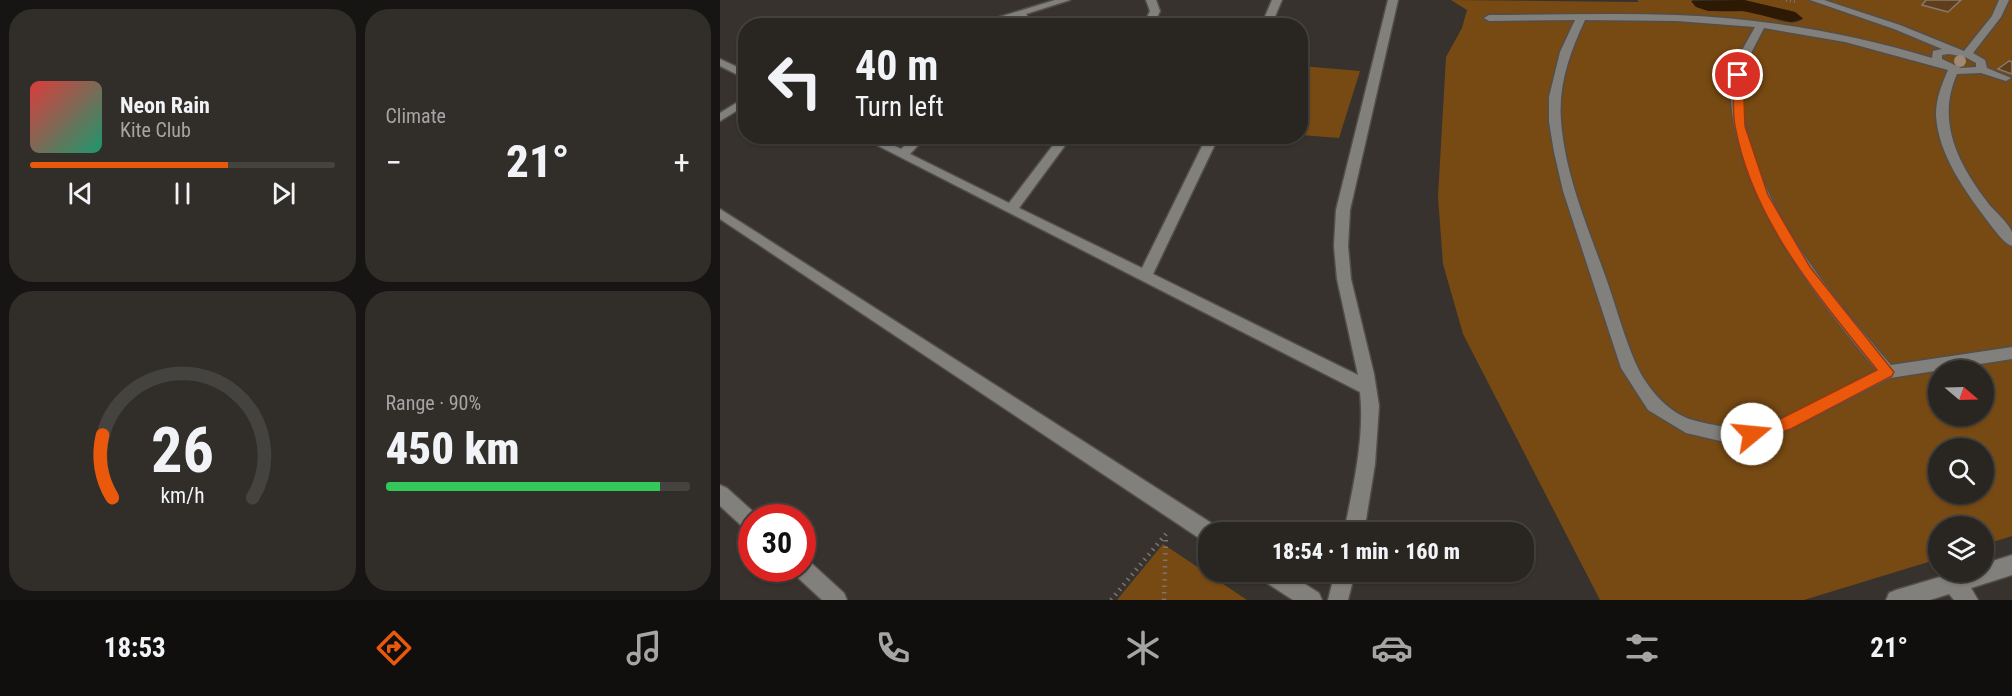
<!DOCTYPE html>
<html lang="en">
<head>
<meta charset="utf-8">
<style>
	body { margin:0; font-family:"Roboto Condensed",sans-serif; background:#312e2a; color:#f1f3f6; height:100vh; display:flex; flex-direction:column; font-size:22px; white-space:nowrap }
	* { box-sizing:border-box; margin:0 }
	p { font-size:20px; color:#a5a5a5 }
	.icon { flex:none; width:33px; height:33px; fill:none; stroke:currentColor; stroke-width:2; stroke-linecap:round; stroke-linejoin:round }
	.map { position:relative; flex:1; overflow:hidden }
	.panel { display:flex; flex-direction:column; gap:9px; padding:9px; background:#171513; width:720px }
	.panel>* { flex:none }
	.banner { position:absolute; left:18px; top:18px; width:570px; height:126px; border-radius:24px; box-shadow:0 2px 4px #0004,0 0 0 2px #454340; background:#292622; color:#f1f3f6; overflow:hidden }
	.needle { width:39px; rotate:109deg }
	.tools { position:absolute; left:1208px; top:360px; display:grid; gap:12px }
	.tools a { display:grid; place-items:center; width:66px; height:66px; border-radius:50%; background:#292622; box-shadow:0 2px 4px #0004,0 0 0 2px #454340; font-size:30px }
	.speed { position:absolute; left:18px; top:504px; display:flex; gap:12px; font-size:30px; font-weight:700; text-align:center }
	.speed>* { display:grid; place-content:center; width:78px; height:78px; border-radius:50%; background:#292622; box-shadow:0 2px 4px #0004,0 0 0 2px #454340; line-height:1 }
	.speed .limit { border:9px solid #d22; background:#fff; color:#111 }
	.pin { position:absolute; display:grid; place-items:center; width:51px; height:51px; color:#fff; margin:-26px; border:3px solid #fff; border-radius:50%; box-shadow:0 2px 6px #0007 }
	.me { position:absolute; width:66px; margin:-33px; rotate:73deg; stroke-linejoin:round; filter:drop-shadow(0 0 4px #0008) }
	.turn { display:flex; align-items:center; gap:21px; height:126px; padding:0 18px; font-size:27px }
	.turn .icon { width:78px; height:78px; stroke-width:2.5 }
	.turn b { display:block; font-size:42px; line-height:51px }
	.big { font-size:45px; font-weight:800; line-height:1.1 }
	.panel .widget { flex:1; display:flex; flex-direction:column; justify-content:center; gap:9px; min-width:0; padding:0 21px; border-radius:24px; background:#312e2a }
	.panel .dial { align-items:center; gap:0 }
	.dial svg { height:156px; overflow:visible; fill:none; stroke:#454340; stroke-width:7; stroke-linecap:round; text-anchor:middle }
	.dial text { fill:#f1f3f6; stroke:none }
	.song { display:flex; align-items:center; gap:18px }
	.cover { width:72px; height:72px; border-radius:9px; background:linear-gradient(135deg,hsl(0 70% 55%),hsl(160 70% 35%)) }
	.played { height:6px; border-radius:3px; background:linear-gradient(90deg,#ea580c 65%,#454340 65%) }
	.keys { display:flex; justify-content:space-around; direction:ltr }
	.heat { display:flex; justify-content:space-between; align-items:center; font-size:33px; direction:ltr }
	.charge { height:9px; border-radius:4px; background:linear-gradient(90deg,#34c759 90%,#454340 0) }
	.panel .tiles { flex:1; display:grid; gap:9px; grid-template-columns:repeat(2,1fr) }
	.trip { position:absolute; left:478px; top:522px; width:336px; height:60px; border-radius:24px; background:#292622; box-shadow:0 2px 4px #0004,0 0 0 2px #454340; font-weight:800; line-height:60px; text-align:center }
	.menu { display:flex; height:96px; justify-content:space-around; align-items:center; background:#100f0e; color:#a5a5a5 }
	.menu .icon { width:42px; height:42px }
	.menu .selected { color:#ea580c }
	.menu b { font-size:27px; color:#f1f3f6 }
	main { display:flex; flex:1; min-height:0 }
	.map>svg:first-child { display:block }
	.green { fill:#784a13; fill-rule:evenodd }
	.water { fill:#2e1a04 }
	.building { fill:#613e18; stroke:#817b75; stroke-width:1.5 }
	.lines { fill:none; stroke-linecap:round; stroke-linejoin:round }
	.minor-casing { stroke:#534e49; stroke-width:3 }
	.path-far1 { stroke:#797571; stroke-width:3; stroke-dasharray:1 3; stroke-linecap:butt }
	.path { stroke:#797571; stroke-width:4.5; stroke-dasharray:1.5 5; stroke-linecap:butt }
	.minor { fill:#82807d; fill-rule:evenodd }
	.tree { fill:#a08975 }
	.route { fill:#ea580c; stroke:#983908; stroke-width:1.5 }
</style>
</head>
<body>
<main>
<section class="panel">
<div class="tiles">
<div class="widget">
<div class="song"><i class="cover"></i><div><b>Neon Rain</b><p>Kite Club</p></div></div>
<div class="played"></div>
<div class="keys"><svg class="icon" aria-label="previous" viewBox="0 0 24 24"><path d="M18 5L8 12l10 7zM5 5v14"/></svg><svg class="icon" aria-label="pause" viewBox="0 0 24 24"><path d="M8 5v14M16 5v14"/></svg><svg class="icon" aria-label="next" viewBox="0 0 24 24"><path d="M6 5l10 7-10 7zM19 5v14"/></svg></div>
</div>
<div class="widget"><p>Climate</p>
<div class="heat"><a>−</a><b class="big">21°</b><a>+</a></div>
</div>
<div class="widget dial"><svg viewBox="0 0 100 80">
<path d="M14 69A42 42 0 1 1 86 69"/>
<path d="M14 69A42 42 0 0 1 9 37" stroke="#ea580c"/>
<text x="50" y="56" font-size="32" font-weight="700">26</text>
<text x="50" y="72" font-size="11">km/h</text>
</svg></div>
<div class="widget"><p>Range · 90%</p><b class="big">450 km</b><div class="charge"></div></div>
</div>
</section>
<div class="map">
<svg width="1292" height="600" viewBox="0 0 1292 600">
	<rect width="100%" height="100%" fill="#37322d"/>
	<g class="green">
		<path d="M731,0l183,2h5l-2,-2h55l2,5c18,11 40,4 60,7 14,3 39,18 49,6l-8,-6 -51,-12h268v536l-29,9v-19h-45v33l-134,41h-204l-137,-266 -20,-70 -5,-67 8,-140 16,-29 5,-18zM1218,370h45v46h-45zM1218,448h45v46h-45z"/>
		<path d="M581,66l59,5 -21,67 -38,-3z"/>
		<path d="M443,544l84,56h-130z"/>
	</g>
	<path class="water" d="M1024,0l51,12 8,7 -12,3 -48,-11h-35l-12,-4 -5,-6z"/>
	<g class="building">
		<path d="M1206,0h35l-13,12 -26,-7z"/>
		<path d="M1289,61l3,1v12l-14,-5z"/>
	</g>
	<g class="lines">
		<defs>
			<g id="minor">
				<path d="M335,0h15l-44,14 8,12h-10l-6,-10 -32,10h-16z"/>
				<path d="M426,0h10l4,11 -7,15h-10l7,-15z"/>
				<path d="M552,0h10l-11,26h-10z"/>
				<path d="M668,0h10l-48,210 -2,36 3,33 23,95 5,32 -4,58 -11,68h-20c9,-45 21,-94 16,-140l-501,-256h16l26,13 13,-13h13l-17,18 99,49 51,-67h12l-53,72 123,60 65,-132h12l-66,138 205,101 -21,-96 -3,-33 2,-36z"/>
				<path d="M1090,0h14l76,25 64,26 28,-35 7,-16h10l-8,17 -28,36 12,7 2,8 24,10 -5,3 -25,-8 -24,1c-21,47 1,90 31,129 6,8 20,19 24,29 0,3 0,10 0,14 -9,-3 -17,-16 -23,-23 -23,-31 -51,-68 -53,-108 0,-17 6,-31 12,-45l-103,-28 -81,-14c-9,18 -20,35 -22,55 -2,22 3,44 9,64 26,85 83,151 140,218l121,-18v12l-122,19 -99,51 -39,13 -23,1 -43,-10 -38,-23 -27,-42 -58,-177 -9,-39 -5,-30v-25l11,-45 15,-32 -86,1 -5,-3 5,-3c62,0 125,-2 187,0 86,3 173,18 256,43l1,-7 9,-2 -48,-20zM865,20l92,1 78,6c-10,18 -21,35 -23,55 -3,22 2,46 8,67 25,85 81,154 136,221 -35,18 -86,50 -124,56 -20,4 -40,-1 -59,-6 -24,-6 -47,-33 -57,-56 -12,-27 -20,-58 -30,-86 -18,-50 -41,-103 -45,-157 -3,-36 9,-69 24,-101zM1229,54l16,3 11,6v4l-15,1 -19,-9v-4z"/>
				<path d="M0,59l26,12v8l-26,-13z"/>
				<path d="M26,97v8l-26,16v-8z"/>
				<path d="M0,209l496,317 3,6h-10v10l-7,-2 -482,-321z"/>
				<path d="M0,485l7,3 32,29 -7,1v14l-7,-3 -25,-23z"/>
				<path d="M1292,555v20l-41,13 7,12h-24l-5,-6 -19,6h-44l3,-7 7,-3 61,-18h26v-8z"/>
				<path d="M82,558l7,3 35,32 3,7h-25l-27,-25 -3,-7h10z"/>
				<path d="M538,572h28l33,21 3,7h-29l-32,-21z"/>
				<path d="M615,572h20l-7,28h-20z"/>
			</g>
		</defs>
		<use href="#minor" class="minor-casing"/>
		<path class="path-far1" d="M1066,0l10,2"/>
		<g class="path">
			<path d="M391,600l55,-66"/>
			<path d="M444,600l2,-65"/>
		</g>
		<use href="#minor" class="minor"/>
	</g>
	<circle class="tree" cx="1240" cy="61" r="6"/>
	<path class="route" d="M1018,73l5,2 2,51 23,69 42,72 84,105 -2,4 -101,53 -39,12 -5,-2 -3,-5 3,-4 33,-11 97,-49c-58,-73 -125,-149 -142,-244 -3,-16 -1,-34 -2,-51z"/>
</svg>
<div class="tools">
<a><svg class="needle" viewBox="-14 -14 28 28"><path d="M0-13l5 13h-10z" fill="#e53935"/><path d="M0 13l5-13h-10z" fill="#a5a5a5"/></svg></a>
<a><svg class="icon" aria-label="search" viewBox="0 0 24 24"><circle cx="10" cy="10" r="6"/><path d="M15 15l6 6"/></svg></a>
<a><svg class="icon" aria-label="layers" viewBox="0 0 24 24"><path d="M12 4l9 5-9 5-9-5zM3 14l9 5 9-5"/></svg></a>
</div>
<div class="speed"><div class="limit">30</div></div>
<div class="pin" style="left:1018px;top:75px;background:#d93025"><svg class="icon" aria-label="arrive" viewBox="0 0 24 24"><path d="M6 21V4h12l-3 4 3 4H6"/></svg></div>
<svg class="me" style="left:1032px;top:434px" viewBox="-20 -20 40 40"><circle r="19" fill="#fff"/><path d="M0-13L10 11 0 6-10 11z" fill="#ea580c"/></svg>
<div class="trip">18:54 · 1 min · 160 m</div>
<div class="banner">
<div class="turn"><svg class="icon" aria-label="left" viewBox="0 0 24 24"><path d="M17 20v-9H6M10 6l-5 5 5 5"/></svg><div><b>40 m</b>Turn left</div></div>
</div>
</div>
</main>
<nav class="menu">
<b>18:53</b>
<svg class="icon selected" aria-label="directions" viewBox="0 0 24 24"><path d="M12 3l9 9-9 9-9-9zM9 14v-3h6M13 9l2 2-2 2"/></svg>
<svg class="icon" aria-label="music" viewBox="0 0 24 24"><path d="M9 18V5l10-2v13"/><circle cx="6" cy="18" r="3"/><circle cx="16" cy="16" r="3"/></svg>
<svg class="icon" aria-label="phone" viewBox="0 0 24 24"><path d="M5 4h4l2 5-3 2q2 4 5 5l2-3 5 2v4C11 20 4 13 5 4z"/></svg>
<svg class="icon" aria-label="climate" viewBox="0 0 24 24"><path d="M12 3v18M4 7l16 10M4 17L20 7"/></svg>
<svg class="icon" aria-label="car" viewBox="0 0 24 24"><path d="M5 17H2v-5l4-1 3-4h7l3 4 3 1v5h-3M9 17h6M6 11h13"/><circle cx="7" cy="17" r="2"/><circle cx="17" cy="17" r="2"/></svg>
<svg class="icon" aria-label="filters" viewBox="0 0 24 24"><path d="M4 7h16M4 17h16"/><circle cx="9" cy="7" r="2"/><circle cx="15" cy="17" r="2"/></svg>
<b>21°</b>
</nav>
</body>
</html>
